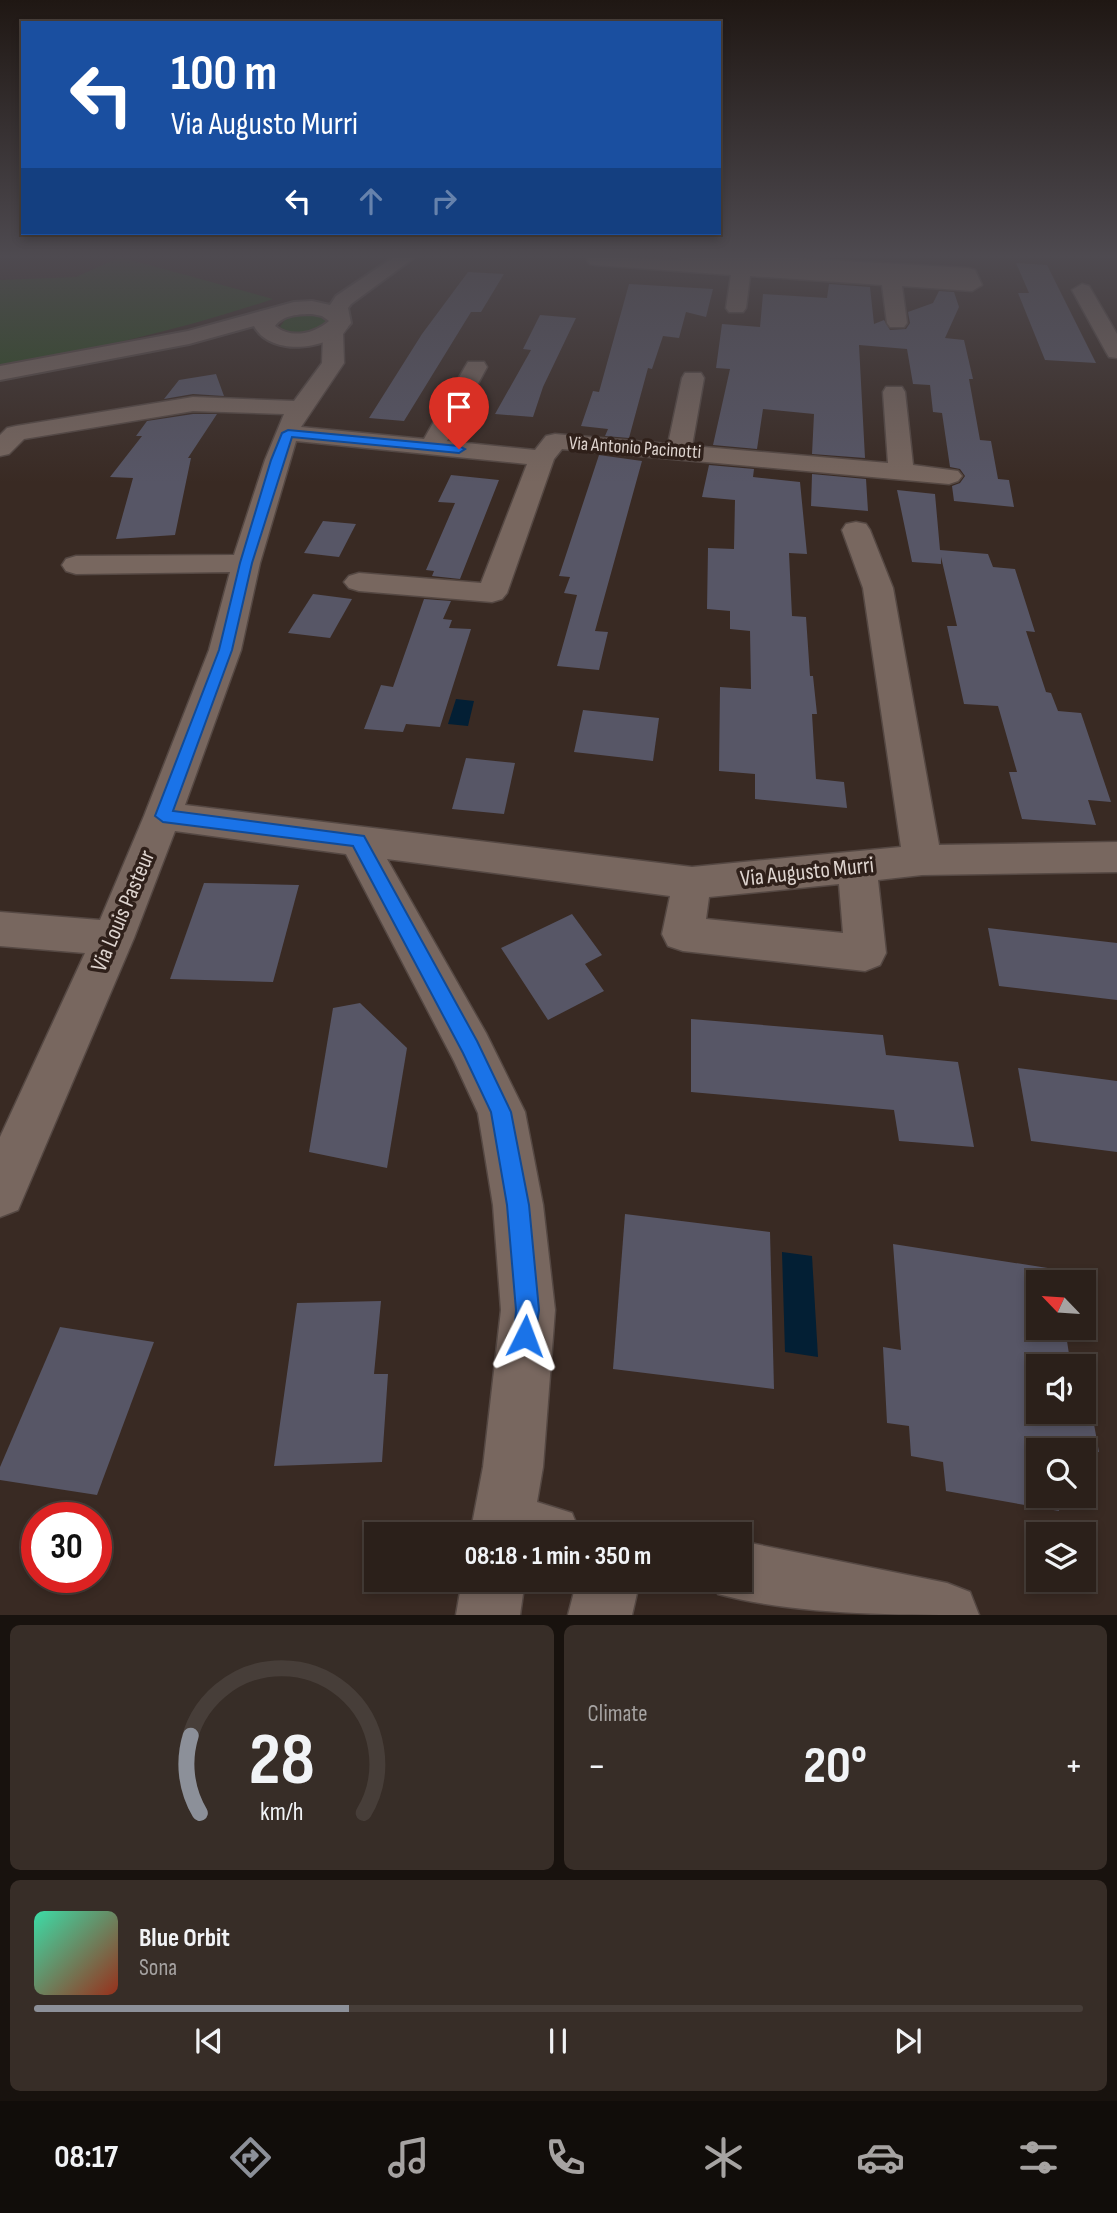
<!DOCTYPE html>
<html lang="en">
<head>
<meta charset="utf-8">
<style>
	body { margin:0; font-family:"Sofia Sans Condensed",sans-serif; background:#372d27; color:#f1f3f6; height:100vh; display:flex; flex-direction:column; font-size:26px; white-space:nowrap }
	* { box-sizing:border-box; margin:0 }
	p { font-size:23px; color:#a6a3a2 }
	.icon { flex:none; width:38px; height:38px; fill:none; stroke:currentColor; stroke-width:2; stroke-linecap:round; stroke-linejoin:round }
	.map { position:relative; height:1615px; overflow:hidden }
	.side { display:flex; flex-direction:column; gap:10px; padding:10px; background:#18120e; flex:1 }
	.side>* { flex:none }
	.top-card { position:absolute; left:21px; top:21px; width:700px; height:214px; border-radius:0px; box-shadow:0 4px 10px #0003,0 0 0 2px #473e39; background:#1a4fa0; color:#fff; overflow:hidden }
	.needle { width:46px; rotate:295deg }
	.controls { position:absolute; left:1026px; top:1270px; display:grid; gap:14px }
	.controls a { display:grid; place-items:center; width:70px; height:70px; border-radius:0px; background:#2b201a; box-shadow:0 4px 10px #0003,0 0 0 2px #473e39; font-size:35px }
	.speed { position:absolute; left:21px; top:1502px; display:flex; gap:14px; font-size:35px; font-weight:700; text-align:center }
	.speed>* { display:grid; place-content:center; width:91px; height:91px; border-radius:50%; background:#2b201a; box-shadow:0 4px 10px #0003,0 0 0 2px #473e39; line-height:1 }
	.speed .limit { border:10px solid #d22; background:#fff; color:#111 }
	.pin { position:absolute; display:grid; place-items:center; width:60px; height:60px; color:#fff; margin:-72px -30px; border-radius:50% 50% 50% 0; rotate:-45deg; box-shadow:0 0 7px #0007 }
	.pin .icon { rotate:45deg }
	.me { position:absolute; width:77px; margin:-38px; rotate:3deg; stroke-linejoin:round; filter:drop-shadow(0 0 5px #0008) }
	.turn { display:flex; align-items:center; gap:24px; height:147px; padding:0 35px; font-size:32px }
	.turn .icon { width:91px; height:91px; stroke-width:2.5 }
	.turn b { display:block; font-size:49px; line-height:60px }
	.lanes { display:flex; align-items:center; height:66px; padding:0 35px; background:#0003; justify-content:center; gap:35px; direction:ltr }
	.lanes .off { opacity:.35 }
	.big { font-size:52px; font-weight:700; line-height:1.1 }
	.side .card { flex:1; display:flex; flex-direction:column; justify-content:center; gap:10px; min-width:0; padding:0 24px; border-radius:10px; background:#372d27 }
	.side .dial { align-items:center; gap:0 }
	.dial svg { height:182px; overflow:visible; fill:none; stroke:#473e39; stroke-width:7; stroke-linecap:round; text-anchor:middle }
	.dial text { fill:#f1f3f6; stroke:none }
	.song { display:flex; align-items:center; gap:21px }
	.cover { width:84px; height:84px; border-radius:10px; background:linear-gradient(135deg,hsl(160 70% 55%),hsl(10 70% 35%)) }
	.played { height:7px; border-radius:4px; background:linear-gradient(90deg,#8c9099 30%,#473e39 30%) }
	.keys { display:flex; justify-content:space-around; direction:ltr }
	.heat { display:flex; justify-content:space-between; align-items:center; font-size:38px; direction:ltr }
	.side .tiles { flex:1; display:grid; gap:10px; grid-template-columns:1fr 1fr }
	.card:last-child { grid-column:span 2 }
	.trip { position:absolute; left:364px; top:1522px; width:388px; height:70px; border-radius:0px; background:#2b201a; box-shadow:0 4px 10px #0003,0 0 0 2px #473e39; font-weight:700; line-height:70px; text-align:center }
	.menu { display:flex; height:112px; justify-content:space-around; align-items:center; background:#110d0a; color:#a6a3a2 }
	.menu .icon { width:49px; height:49px }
	.menu .on { color:#8c9099 }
	.menu b { font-size:32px; color:#f1f3f6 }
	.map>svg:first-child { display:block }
	.green { fill:#2a491e }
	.water { fill:#031f34 }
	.building { fill:#575666 }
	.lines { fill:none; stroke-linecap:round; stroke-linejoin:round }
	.minor-casing { stroke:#554843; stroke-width:3 }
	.tertiary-casing { stroke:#554843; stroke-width:4 }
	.minor { fill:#78675f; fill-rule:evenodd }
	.tertiary { fill:#78675f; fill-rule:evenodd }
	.route { fill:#1a73e8; stroke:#114b97; stroke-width:2 }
	.labels { text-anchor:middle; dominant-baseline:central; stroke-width:7; stroke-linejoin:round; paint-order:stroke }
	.far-street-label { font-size:19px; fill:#ded4cf; stroke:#2f201a }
	.street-label { font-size:23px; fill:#ded4cf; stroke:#2f201a }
</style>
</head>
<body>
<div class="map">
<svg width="1117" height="1615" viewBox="0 0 1117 1615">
	<rect width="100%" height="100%" fill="#392a23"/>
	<g class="green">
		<path d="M120,257l153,42c-89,30 -180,51 -273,67v-86l76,-3z"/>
		<path d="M302,314l22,3 3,8c-16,7 -31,13 -47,2l6,-9z"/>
	</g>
	<g class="water">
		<path d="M456,699l18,2 -6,25 -20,-2z"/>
		<path d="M782,1252l30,4 6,101 -33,-5z"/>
	</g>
	<g class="building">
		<path d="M1016,263l31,2 49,98 -51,-3 -27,-67h11z"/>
		<path d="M468,272l36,2 -23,38h-10l-67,109 -35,-3 53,-84z"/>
		<path d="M629,284l84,5 -7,28 -20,-5 -7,26 -16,-2 -11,33 -4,-1 -19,70 -24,-2 3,-7 -27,-3 12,-35 6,1z"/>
		<path d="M829,284l41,3 4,37 10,-4 6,10 16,-1 4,-6 -2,-11 25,-9 6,-12 15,1 5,15 -14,31 19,2 9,39h-4l11,61 11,1 7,38 11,1 5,27 -60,-6 -2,-15 8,-3 5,-7 -5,-7 -10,-2 -8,-54 -9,-1 -3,-27 -17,-1 -6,-35 -48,-4 6,113 -53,-4 2,-40 -51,-5 -6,40 -44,-4 17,-76 -14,-1 6,-44 38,3 3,-33 64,4z"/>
		<path d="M540,315l36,3 -33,69 -10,30 -38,-3 36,-64 -8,-1z"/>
		<path d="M216,374l8,22 -31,-2 -29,5 15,-19z"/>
		<path d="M193,414h24l-29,44h3l-16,77 -59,4 17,-61 -23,-1 32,-41h-6l11,-15z"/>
		<path d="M599,455l43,6 -47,170 13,1 -9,38 -42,-4 20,-71 -13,-2 6,-16 -11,-1z"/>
		<path d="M709,465l45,4 -1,8 47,5 7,72 -18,-1 3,63 14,1 4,59h3l4,38h-5l4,65 28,3 3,26 -92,-9v-25l-36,-3 1,-84 31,2 -1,-58 -20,-2v-18l-23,-2 1,-61 26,1 1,-49 -33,-3z"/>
		<path d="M812,474l54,5 2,32 -57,-5z"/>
		<path d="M451,475l48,5 -39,99 -28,-3 2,-5 -8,-1 29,-67 -17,-1z"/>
		<path d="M897,490l38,4 5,56 48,4 5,13 22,2 20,63 -9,-1 20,61 5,1 7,18 23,2 30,89 -23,-2 8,25 -74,-6 -13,-47h8l-19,-66 -34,-2 -17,-78h10l-16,-69v7l-29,-2z"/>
		<path d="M323,521l33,3 -17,33 -35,-4z"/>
		<path d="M313,594l39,5 -22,39 -42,-5z"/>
		<path d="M424,599l27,2 -8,18 9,1 -3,8 22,1 -31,98 -34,-3 -3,8 -39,-3 17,-44 12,2z"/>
		<path d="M583,710l76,8 -6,43 -79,-9z"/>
		<path d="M466,758l49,5 -11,51 -52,-5z"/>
		<path d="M204,883l95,2 -26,97 -103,-3z"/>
		<path d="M572,914l30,41 -17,9 19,27 -56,29 -47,-72z"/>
		<path d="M988,928l129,15v57l-118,-14z"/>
		<path d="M360,1003l47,45 -20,120 -78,-16 24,-144z"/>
		<path d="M691,1019l192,16 3,20 72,7 16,85 -75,-6 -5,-31 -203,-18z"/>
		<path d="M1018,1068l99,13v71l-86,-11z"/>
		<path d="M625,1214l145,18 4,157 -161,-20z"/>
		<path d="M893,1244l161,25 3,14h-19v45h27l6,39h-33v45h45l2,-38 14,78 -50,-9 1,8h-12v45h19l2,15 -113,-20 -3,-29 -32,-6 -2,-30 -22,-3 -4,-76 18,3z"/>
		<path d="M381,1301l-7,73h14l-6,88 -108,4 23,-163z"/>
		<path d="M60,1327l94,15 -57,153 -97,-15v-13z"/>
	</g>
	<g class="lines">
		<defs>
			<g id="minor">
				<path d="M589,257l92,3 -2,-3h95l194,11 7,2 7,15 -10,6 -70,-5 5,37 -3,4h-14l-3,-4 -5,-38 -132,-9 -4,32 -3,4h-14l-3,-4 5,-33 -135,-10 -6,-1 -3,-4z"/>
				<path d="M1082,284l7,2 28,48v24l-8,-1 -3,-5 -34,-62z"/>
				<path d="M338,321l7,2 3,4 -5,7 1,29 -43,64 123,12 41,-72 3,-5h16l3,5 -40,74 88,9 11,-14 9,-2 113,10 14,-66 3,-5h16l3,5 -12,68 196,17 -5,-71 3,-5h16l3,5 8,73 45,6 4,5 -4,5 -9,3 -387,-35 -8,10 -47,134 -5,6 -10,3 -133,-11 -10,-3 -5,-6 5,-6 10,-3 122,10 46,-119 -231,-23 -36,122 -19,87 -56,155 507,62 209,-20 -38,-259 -21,-58 4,-6 10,-2 10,2 4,6 23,58 46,257 178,-3v30l-195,3 -44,5 8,73 -6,12 -15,6 -182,-20 -15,-5 -6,-12 8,-38 -283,-37 99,174 39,79 18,93 12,105 -12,157 -6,35 35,11 9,22h-111l13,-68 18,-157 -8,-105 -15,-92 -24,-52 -108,-207 -171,-23 -41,107 -116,272 -18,7v-80l85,-184 -85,-7v-34l100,8 44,-104 65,-166 21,-78 -154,2 -10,-3 -4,-6 4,-6 10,-3 158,-1 31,-95 19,-46 -91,-3 -169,28 -15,15 -9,2v-21l7,-7 9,-2 177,-29 101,4 28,-38 1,-29 8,-11zM839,884l4,49 -137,-14 3,-22z"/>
				<path d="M740,1541l207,42 23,9 9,23c-83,0 -184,0 -261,-21l-6,-14h28z"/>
				<path d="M462,1580h63l-5,35h-64z"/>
				<path d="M577,1580h63l-8,35h-64z"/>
			</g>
			<path id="tertiary" d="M394,257h21l-64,47 -3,4 3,15c-19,27 -80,35 -97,3l-65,18 -189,36v-14l188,-35 106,-29 18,-1 18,4 6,-9zM312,314l10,2 7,5c-15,13 -38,18 -54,5 8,-11 24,-12 37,-12z"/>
		</defs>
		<use href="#minor" class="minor-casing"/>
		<use href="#tertiary" class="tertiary-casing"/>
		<use href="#minor" class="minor"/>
		<use href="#tertiary" class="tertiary"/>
	</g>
	<linearGradient id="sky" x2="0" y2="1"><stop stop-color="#1f1713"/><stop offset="0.53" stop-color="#4e4a50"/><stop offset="1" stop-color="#4e4a50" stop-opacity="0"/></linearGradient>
	<rect width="1117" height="483" fill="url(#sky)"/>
	<path class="route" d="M288,430l171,16 6,3 -6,4 -167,-16 -40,126 -20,87 -59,161 191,25 113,205 34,71 18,93 10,105 -5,34 -9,4 -8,-4 -3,-8 2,-26 -9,-105 -16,-93 -28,-59 -110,-207 -190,-24 -8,-6 64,-166 21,-87 31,-103 11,-27z"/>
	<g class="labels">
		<g class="far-street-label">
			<text transform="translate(635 448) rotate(4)">Via Antonio Pacinotti</text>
		</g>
		<g class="street-label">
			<text transform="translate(807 872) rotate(-6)">Via Augusto Murri</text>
			<text transform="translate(123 911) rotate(-67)">Via Louis Pasteur</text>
		</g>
	</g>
</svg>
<div class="controls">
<a><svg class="needle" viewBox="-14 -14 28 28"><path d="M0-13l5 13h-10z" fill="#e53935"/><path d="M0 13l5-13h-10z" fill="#a6a3a2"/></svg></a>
<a><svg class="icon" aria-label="sound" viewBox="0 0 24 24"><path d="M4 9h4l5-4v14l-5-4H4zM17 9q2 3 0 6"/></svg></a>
<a><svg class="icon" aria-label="search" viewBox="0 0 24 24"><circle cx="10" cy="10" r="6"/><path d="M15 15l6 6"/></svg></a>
<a><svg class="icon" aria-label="layers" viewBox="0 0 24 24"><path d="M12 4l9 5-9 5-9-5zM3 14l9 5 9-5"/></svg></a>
</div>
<div class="speed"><div class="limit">30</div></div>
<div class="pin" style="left:459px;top:449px;background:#d93025"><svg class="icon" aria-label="arrive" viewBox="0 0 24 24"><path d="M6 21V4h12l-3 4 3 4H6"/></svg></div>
<svg class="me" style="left:525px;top:1336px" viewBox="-20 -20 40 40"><path d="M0-17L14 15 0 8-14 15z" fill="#1a73e8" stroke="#fff" stroke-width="4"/></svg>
<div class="trip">08:18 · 1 min · 350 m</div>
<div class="top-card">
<div class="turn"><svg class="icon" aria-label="left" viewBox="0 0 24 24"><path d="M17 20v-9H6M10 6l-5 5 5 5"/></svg><div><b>100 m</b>Via Augusto Murri</div></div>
<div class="lanes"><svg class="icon" aria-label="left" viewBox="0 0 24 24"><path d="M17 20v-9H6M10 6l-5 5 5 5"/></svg><svg class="icon off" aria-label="ahead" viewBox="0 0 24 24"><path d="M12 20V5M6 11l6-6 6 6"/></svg><svg class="icon off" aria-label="right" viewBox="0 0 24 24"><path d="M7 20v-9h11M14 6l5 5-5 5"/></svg></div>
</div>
</div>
<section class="side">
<div class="tiles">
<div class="card dial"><svg viewBox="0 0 100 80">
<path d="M14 69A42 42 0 1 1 86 69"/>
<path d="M14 69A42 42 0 0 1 10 35" stroke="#8c9099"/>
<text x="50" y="56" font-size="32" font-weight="700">28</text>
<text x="50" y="72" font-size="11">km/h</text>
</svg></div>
<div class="card"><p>Climate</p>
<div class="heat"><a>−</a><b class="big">20°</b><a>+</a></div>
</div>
<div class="card">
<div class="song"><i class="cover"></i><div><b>Blue Orbit</b><p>Sona</p></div></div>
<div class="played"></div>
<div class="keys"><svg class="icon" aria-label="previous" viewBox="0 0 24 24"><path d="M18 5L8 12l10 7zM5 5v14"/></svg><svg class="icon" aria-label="pause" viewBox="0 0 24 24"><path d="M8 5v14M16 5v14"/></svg><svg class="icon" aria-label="next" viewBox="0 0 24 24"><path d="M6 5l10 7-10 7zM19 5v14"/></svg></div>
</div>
</div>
</section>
<nav class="menu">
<b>08:17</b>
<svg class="icon on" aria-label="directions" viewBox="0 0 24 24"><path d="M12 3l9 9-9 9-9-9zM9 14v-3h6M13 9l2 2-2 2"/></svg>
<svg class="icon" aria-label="music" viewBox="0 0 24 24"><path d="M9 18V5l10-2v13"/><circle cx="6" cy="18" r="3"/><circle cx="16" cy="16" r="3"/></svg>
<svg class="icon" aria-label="phone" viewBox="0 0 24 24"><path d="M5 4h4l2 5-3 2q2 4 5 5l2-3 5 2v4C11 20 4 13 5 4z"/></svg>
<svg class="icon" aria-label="climate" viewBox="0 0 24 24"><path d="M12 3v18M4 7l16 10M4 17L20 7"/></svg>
<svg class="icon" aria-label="car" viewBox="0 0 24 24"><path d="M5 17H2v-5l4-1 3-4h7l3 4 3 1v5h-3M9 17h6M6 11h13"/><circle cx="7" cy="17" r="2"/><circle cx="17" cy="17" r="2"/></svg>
<svg class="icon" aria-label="filters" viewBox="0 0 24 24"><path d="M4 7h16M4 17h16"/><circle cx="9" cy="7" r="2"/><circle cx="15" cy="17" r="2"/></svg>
</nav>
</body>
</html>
